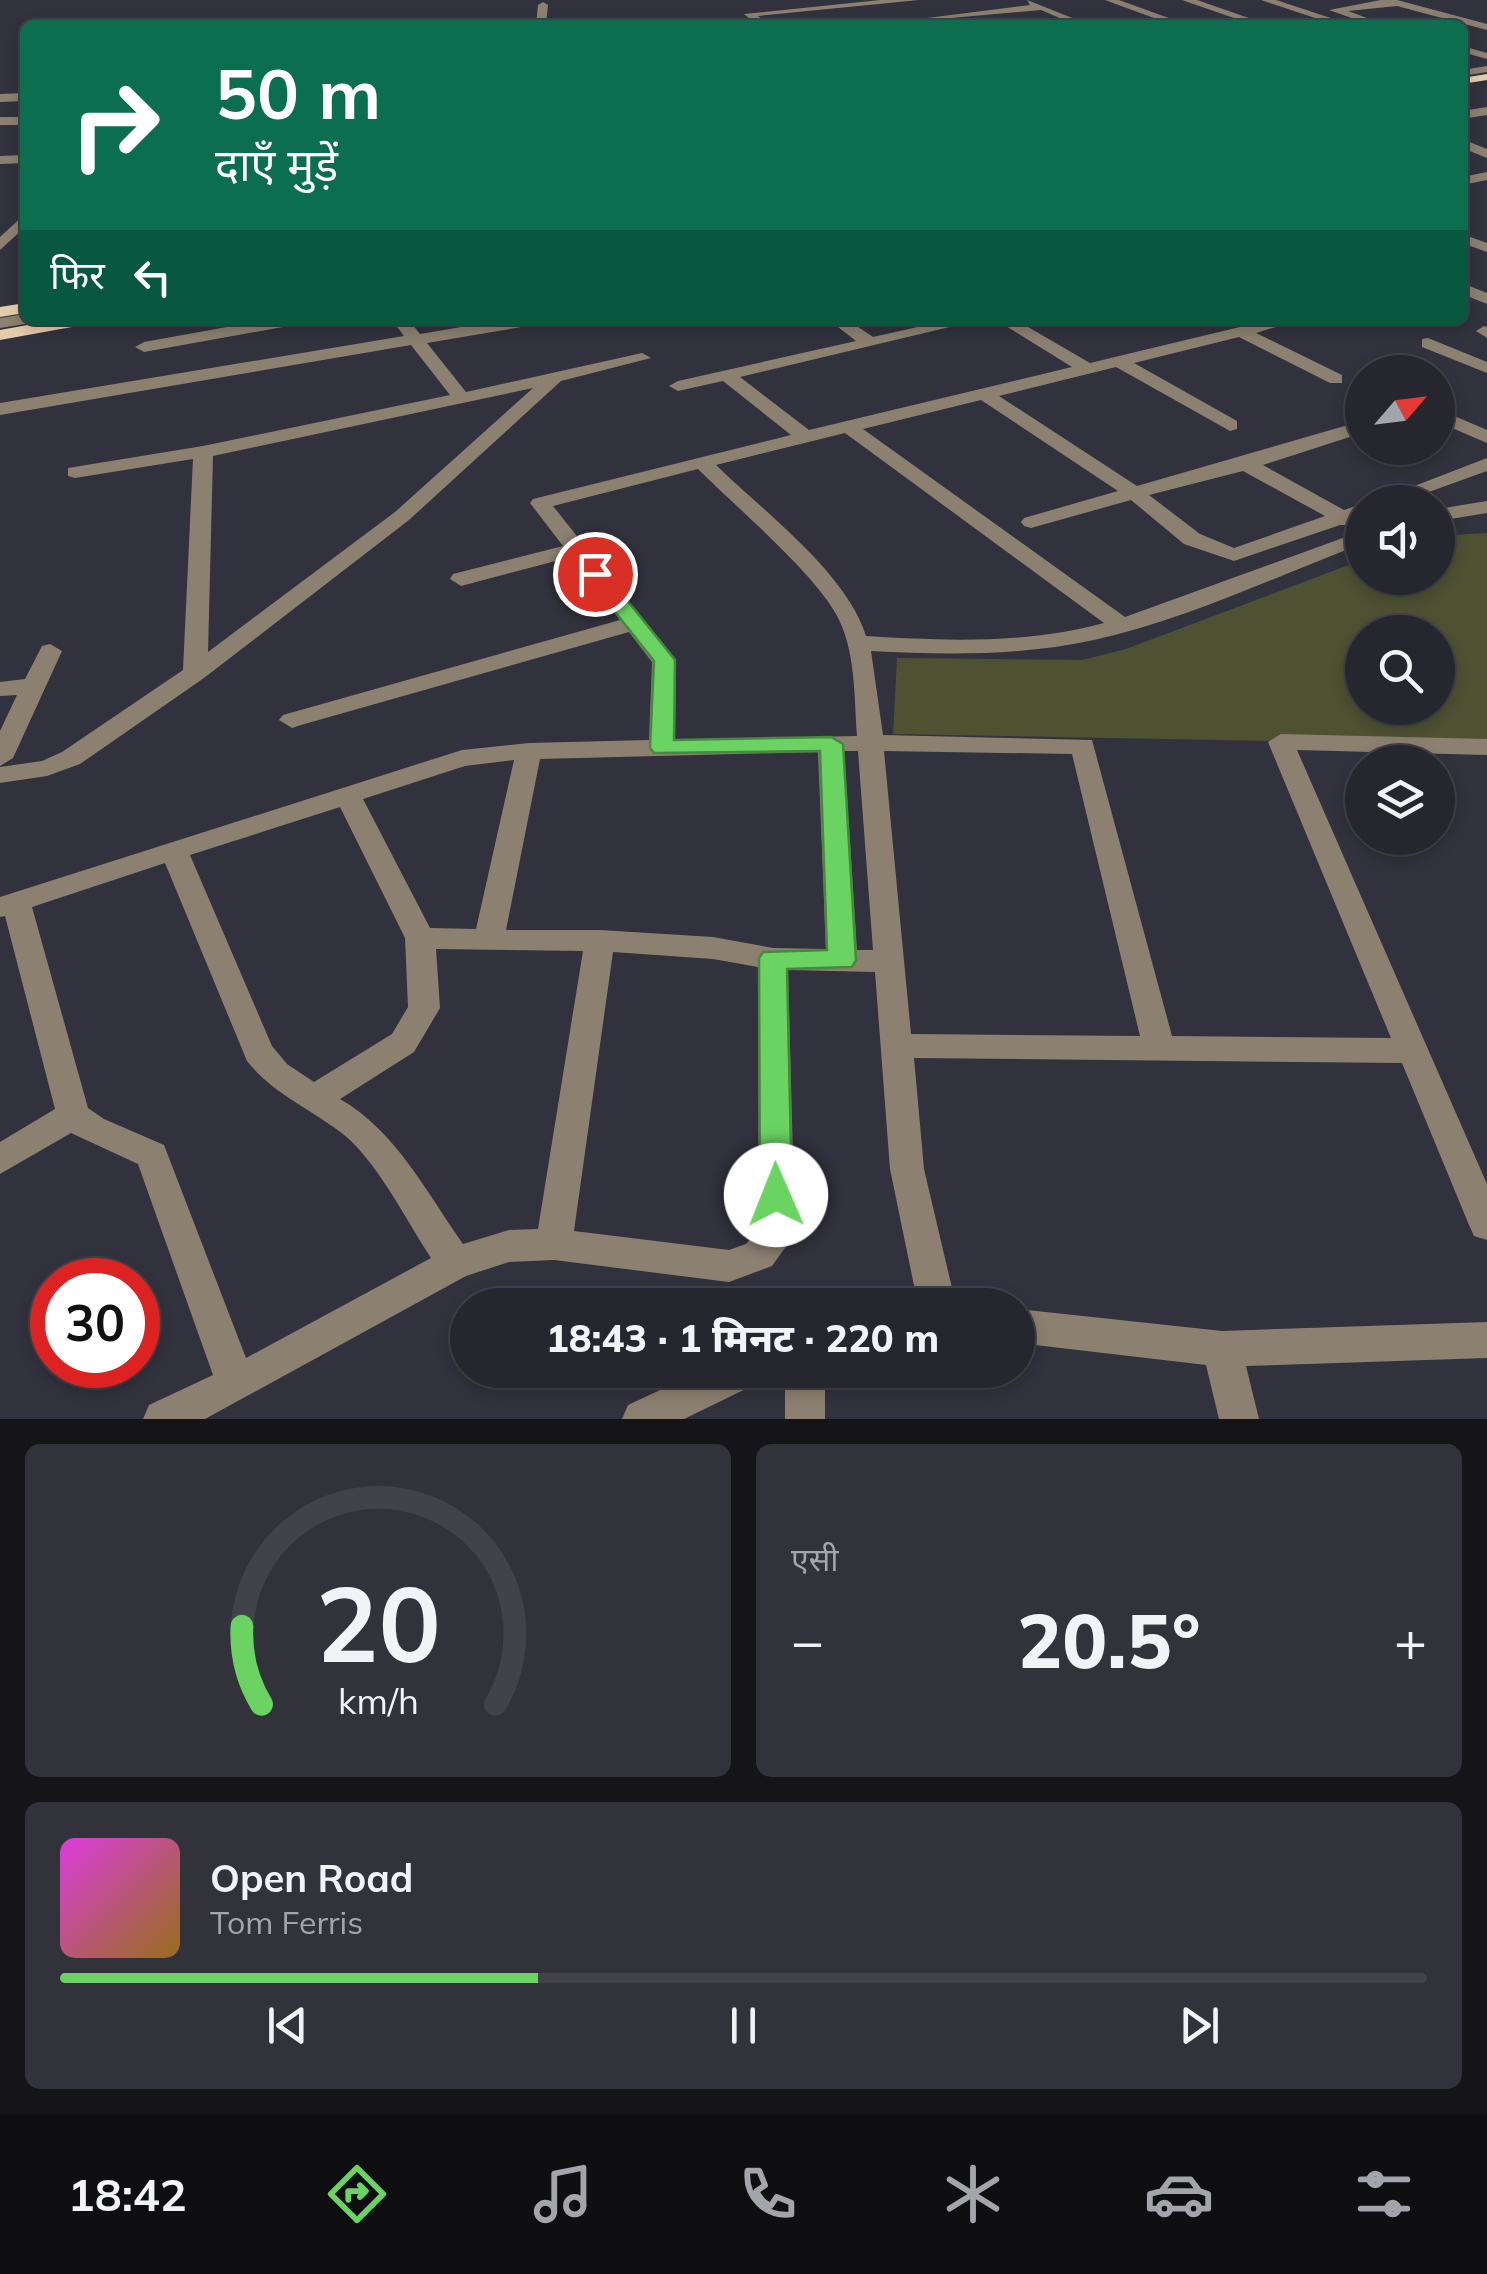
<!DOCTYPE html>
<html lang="hi">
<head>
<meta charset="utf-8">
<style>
	body { margin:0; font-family:Mulish,"Noto Sans Devanagari",sans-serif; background:#32323a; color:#f1f3f6; height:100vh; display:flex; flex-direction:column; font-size:38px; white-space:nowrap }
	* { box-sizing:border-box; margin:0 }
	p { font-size:32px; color:#a4a5aa }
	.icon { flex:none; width:55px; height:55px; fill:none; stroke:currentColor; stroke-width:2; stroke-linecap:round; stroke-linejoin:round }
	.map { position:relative; height:1419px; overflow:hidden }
	.sheet { display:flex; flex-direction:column; gap:25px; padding:25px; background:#151519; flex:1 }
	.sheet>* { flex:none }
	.hud { position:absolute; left:20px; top:20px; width:1448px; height:305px; border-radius:15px; box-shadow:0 5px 15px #0003,0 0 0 2px #42434a; background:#0b6e4f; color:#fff; overflow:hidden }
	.needle { width:65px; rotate:62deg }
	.buttons { position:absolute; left:1345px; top:355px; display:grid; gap:20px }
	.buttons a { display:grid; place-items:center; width:110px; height:110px; border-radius:50%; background:#26262e; box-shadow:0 5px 15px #0003,0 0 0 2px #42434a; font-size:50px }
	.speed { position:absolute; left:30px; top:1258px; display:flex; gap:20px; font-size:50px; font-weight:700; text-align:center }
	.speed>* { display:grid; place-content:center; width:130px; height:130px; border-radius:50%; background:#26262e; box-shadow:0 5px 15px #0003,0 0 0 2px #42434a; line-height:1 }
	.speed .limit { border:15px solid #d22; background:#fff; color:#111 }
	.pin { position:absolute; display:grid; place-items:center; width:85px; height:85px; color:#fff; margin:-42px; border:5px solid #fff; border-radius:50%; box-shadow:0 2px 10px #0007 }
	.me { position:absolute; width:110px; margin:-55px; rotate:359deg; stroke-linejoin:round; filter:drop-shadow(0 0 8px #0008) }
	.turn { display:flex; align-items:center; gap:35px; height:210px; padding:0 30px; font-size:45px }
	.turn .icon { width:130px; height:130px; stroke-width:2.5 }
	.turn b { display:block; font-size:70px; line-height:85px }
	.then { display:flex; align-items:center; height:95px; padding:0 30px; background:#0003; gap:20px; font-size:38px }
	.big { font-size:75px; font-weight:800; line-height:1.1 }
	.sheet .card { flex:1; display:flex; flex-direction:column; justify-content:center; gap:15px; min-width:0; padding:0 35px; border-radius:15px; background:#32323a }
	.sheet .dial { align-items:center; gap:0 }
	.dial svg { height:260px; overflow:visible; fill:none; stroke:#42434a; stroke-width:7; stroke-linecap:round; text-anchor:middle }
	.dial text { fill:#f1f3f6; stroke:none }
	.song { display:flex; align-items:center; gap:30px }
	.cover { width:120px; height:120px; border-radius:15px; background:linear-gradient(135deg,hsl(300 70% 55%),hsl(40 70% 35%)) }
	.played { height:10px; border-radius:5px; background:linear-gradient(90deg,#6bd362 35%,#42434a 35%) }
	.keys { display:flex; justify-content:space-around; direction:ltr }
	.heat { display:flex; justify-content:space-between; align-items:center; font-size:55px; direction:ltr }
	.sheet .tiles { flex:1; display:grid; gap:25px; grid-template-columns:1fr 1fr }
	.card:last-child { grid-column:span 2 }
	.trip { position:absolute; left:450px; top:1288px; width:585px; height:100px; border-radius:50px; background:#26262e; box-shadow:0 5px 15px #0003,0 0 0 2px #42434a; font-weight:800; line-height:100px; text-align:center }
	.dock { display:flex; height:160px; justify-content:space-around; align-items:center; background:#0f0f12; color:#a4a5aa }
	.dock .icon { width:70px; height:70px }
	.dock .on { color:#6bd362 }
	.dock b { font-size:45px; color:#f1f3f6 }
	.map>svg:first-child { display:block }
	.green { fill:#4e5132; fill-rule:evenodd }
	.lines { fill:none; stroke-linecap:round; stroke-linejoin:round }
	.minor { fill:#8c8070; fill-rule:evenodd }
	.major { fill:#e5ccab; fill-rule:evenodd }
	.route { fill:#6bd362; stroke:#468940; stroke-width:2.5 }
</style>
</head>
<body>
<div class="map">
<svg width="1487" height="1419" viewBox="0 0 1487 1419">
	<rect width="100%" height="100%" fill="#32323e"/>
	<path class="green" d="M1487,533v212l-594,-11 4,-76 185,2 44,-11 236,-89v18h76v-42zM1362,632h76v76h-76z"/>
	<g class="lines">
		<g class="minor">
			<path d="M880,0h39l-161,16 10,9h-11l-13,-11z"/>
			<path d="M1027,0l63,25h-14l-35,-15 -169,15 158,-20z"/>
			<path d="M1105,0h14l69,25h-15z"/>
			<path d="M1182,0h15l72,25h-15z"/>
			<path d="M1261,0h15l76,25h-16z"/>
			<path d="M1381,0h16l90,24v6l-90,-24 -49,5 38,14h-15l-42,-15z"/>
			<path d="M543,2l5,3 -2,20h-10l2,-20z"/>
			<path d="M1462,46l25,7v6l-25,-7z"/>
			<path d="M1487,66v6l-25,4v-6z"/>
			<path d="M25,93v8l-25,1v-8z"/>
			<path d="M1487,107v8l-25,4v-8z"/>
			<rect x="0" y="117" width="25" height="8"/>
			<path d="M1462,139l25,10v9l-25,-10z"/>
			<path d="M25,155v8l-25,1v-8z"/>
			<path d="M1487,172v8l-25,5v-8z"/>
			<path d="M25,214v13l-25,23v-13z"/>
			<path d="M1462,234l25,9v9l-25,-9z"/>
			<path d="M1462,283l25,10v11l-25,-10z"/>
			<path d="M25,314v6h8l-2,3 -31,5v-10z"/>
			<path d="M266,320h36l-8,5 -150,27 -9,-5 9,-5z"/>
			<path d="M392,320h17l11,14 83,-14h38l-8,5 -106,18 39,49 176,-39 9,5 -90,23 -152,139 -205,158 -124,86 -33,12 -47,7v-16l42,-6 20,-9 121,-82 10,-211 -118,19 -7,-2v-8l135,-22 247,-51 -39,-50 -411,70v-12l404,-67zM533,388l-138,124 -187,140 5,-196z"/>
			<path d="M829,320h19l25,17 76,-17h30l-239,57 69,53 263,-63 -76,-47h20l74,43 179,-43h29l-42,13 86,42v8h-12l-91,-46 -105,26 103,58v8l-7,2 -114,-64 -117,29 138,90 225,-65v12l-99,32 81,45 18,-6v13l-6,8h-16l-106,36 -50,-17 -53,-44 -100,28 -7,-2 -3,-4 3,-4 94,-27 -137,-91 -118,29 262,188 237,-86v13c-88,33 -176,76 -268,96 -73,16 -149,15 -223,11l12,84 209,5 80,296 219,2 -123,-296 13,-8 206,5v16l-190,-5 190,434v56l-13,-4 -5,-11 -67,-162 -488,-5 10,111 32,136h-38l-28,-136 -15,-197 -87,-2 7,264 -23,32 -43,16 -175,-22 -45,2 -43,14 -261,143h-62l6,-14 64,-30 -75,-211 -67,-31 -71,41v-32l55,-33 -50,-193 -5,1v-20l462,-147 67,-7 120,-3 3,-78 -23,-30 -328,93 -9,3 -13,-8 4,-5 337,-95 -49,-63 -110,29 -11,-7 3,-5 110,-28 -33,-43 3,-4 258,-64 -68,-54 -45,10 -9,-5 9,-5 178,-40zM845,433l259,190c-77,21 -159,18 -238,13 -19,-63 -103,-125 -150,-171zM698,469c38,38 113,101 138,145 20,35 18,83 21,122l-182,4 1,-79 -123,-155zM1243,471l82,45 -91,32 -34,-14 -51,-39zM844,751h14l15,199h-16zM884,751l188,3 68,282 -229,-2zM818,752l8,197 -53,-1 -60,-11 -113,-7h-94l34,-171zM514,760l-38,169 -46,-1 -67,-129 102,-33zM340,807l65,131 3,69 -16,27 -78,48 -27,-18 -15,-18 -82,-191zM165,863l82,198c25,32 60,46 92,70 36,26 67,89 92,127l-185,100 -82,-213 -60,-26 -16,-11 -56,-201zM436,949l147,2 -45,278 -29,1 -46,14c-36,-51 -67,-113 -123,-145l74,-47 26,-44zM613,952l100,7 45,8 1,262 -13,15 -17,6 -155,-19z"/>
			<path d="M1484,326l3,1v11l-11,-7z"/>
			<path d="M1428,338l59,24v11l-65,-26v-8z"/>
			<path d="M1438,409l49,21v13l-49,-21z"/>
			<path d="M1487,458v13l-86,31h-28z"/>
			<path d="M1487,501v12l-49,8v-12z"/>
			<path d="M50,644l12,7 -49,107 -13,8v-35l17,-36 -17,1v-14l25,-3 17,-33z"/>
			<path d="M1018,1309l204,22 265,-9v36l-241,8 13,53h-40l-13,-54 -188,-22z"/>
			<path d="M703,1370h61l-6,13 -74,36h-62l6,-14z"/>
			<rect x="785" y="1370" width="40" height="49"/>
		</g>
		<g class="major">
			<path d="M1487,74v6l-25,4v-6z"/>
			<path d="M25,303v10l-25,4v-10z"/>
			<path d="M55,320h36l-8,5 -83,15v-10z"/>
		</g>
	</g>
	<path class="route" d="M595,567l7,2 73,91 -1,80 157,-3 12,7 13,216 -4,7 -65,2 5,226 -4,10 -12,4 -11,-4 -5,-10 -1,-237 4,-6 64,-2 -7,-199 -166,2 -4,-5 4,-87 -69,-87z"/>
</svg>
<div class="buttons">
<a><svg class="needle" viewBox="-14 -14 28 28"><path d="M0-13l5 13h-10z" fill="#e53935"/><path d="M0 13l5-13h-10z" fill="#a4a5aa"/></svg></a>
<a><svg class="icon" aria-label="sound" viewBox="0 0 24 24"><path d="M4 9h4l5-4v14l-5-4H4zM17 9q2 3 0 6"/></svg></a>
<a><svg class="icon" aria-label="search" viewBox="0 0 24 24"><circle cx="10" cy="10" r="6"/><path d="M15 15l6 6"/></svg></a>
<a><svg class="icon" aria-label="layers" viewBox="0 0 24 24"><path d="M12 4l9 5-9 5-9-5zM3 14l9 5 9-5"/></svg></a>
</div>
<div class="speed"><div class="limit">30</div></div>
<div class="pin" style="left:595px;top:574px;background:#d93025"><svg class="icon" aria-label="arrive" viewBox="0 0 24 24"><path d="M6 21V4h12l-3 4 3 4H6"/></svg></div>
<svg class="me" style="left:776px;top:1195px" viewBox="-20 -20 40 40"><circle r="19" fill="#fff"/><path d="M0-13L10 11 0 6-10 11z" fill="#6bd362"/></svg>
<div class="trip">18:43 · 1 मिनट · 220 m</div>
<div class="hud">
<div class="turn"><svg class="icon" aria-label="right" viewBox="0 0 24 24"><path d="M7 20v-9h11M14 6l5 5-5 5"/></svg><div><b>50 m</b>दाएँ मुड़ें</div></div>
<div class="then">फिर<svg class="icon" aria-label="left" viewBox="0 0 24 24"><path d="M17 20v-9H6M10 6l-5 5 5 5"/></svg></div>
</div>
</div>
<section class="sheet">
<div class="tiles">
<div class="card dial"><svg viewBox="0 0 100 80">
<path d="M14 69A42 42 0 1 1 86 69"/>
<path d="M14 69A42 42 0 0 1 8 45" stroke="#6bd362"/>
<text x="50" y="56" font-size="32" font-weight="700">20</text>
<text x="50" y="72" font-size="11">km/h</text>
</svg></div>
<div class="card"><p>एसी</p>
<div class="heat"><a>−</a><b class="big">20.5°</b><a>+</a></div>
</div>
<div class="card">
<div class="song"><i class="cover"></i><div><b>Open Road</b><p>Tom Ferris</p></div></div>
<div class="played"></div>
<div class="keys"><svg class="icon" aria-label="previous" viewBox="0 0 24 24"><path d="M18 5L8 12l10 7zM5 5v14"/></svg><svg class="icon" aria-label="pause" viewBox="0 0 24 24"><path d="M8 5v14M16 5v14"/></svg><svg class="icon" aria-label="next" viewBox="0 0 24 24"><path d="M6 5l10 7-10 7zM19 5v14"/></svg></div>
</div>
</div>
</section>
<nav class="dock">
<b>18:42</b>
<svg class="icon on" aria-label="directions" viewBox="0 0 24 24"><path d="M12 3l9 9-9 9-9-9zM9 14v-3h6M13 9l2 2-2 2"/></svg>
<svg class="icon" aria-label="music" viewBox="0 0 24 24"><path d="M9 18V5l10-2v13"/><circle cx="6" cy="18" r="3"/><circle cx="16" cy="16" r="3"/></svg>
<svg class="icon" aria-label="phone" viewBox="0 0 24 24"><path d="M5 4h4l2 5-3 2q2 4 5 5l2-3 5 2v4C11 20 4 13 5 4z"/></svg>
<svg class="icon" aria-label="climate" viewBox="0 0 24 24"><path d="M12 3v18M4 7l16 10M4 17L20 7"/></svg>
<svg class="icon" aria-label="car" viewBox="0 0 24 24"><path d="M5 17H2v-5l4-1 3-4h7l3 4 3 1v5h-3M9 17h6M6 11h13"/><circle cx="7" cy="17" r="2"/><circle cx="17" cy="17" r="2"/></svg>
<svg class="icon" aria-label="filters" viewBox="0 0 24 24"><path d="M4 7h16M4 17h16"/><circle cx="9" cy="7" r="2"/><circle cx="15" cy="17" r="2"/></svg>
</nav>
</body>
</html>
